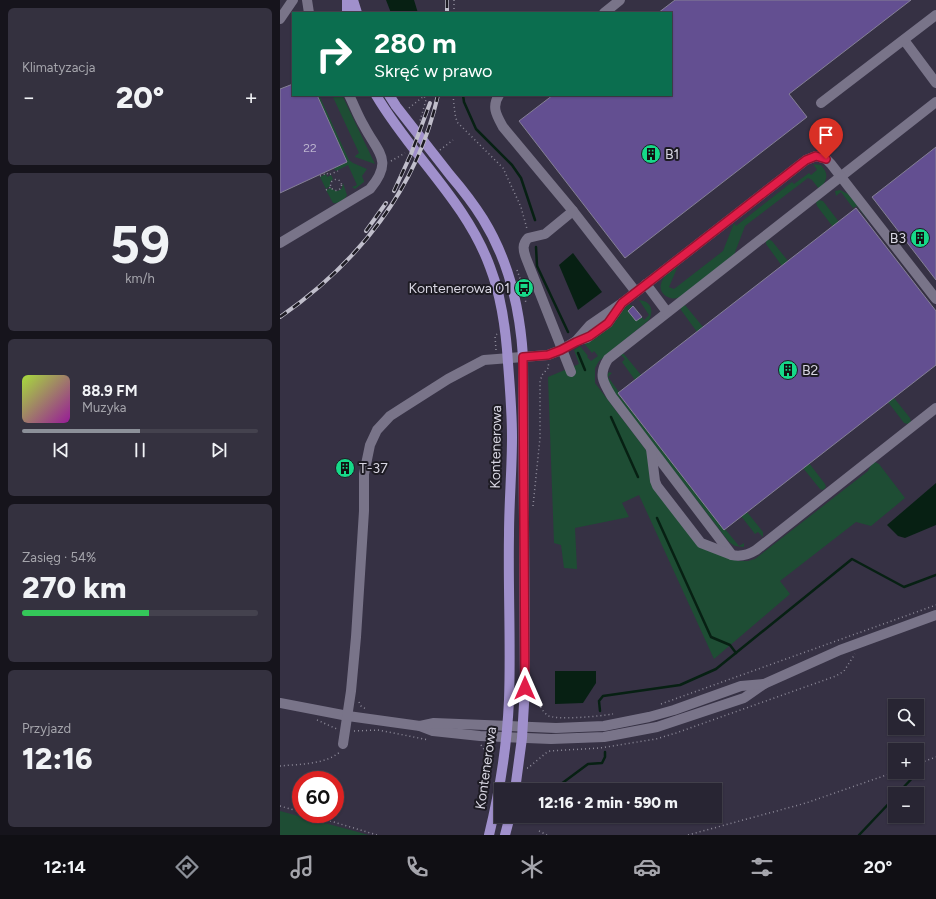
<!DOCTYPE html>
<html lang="pl">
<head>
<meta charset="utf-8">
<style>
	body { margin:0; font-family:Figtree,sans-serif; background:#34313f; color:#f1f3f6; height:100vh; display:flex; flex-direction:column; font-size:15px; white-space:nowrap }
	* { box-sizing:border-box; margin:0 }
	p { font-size:13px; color:#a5a5ac }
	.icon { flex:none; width:22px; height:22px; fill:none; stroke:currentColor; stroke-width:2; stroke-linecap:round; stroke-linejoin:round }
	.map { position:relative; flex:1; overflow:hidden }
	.drawer { display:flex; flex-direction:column; gap:8px; padding:8px; background:#16141c; width:280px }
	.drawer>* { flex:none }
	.guide { position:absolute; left:12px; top:12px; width:380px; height:84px; border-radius:0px; box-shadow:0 1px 3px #0004,0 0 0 1px #44424e; background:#0b6e4f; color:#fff; overflow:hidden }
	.fabs { position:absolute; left:608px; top:699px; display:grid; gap:8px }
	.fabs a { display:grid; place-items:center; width:36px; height:36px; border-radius:0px; background:#282533; box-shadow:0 1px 3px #0004,0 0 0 1px #44424e; font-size:20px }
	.speed { position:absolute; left:12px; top:771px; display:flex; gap:8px; font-size:20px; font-weight:700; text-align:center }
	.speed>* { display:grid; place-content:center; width:52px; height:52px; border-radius:50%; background:#282533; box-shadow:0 1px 3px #0004,0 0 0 1px #44424e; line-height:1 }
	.speed .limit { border:6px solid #d22; background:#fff; color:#111 }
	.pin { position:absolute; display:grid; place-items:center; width:34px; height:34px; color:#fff; margin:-41px -17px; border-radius:50% 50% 50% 0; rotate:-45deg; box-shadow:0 0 4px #0007 }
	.pin .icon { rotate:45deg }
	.me { position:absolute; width:44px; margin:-22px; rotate:0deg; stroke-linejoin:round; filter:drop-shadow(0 0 3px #0008) }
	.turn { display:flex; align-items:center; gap:14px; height:84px; padding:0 16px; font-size:18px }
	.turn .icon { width:52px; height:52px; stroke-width:2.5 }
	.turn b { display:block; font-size:28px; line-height:34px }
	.big { font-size:30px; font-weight:800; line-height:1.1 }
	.drawer .card { flex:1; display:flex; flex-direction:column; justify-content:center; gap:6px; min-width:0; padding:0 14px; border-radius:6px; background:#34313f }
	.drawer .dial { align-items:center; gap:0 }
	.dial b { font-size:52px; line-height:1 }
	.song { display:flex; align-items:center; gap:12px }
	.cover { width:48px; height:48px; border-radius:6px; background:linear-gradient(135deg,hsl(80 70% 55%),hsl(300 70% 35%)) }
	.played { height:4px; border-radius:2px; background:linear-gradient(90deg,#8c9099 50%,#44424e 50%) }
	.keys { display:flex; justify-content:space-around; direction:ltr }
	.heat { display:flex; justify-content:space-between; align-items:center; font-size:22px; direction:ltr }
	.charge { height:6px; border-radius:3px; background:linear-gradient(90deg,#34c759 54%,#44424e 0) }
	.trip { position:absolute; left:214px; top:783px; width:228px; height:40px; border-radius:0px; background:#282533; box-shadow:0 1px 3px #0004,0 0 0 1px #44424e; font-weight:800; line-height:40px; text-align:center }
	.dock { display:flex; height:64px; justify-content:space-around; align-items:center; background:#100f14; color:#a5a5ac }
	.dock .icon { width:28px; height:28px }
	.dock .current { color:#8c9099 }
	.dock b { font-size:18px; color:#f1f3f6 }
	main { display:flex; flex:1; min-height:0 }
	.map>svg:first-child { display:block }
	.green { fill:#1e4d34 }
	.water { fill:#072013 }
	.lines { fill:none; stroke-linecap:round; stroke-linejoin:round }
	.stream { stroke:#072013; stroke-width:2.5 }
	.building { fill:#634f91; stroke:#858096 }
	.path { stroke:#8d8a99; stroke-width:1.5; stroke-dasharray:1 3; stroke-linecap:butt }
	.minor { stroke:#797489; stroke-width:10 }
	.major { stroke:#a090cc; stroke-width:10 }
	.rail-casing { stroke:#c0becb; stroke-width:4 }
	.rail { stroke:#1d1b23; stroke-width:2.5; stroke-dasharray:8; stroke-linecap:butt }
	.route-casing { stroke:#92132f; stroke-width:10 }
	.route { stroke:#e11d48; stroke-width:7 }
	.labels { text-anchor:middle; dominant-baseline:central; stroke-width:4; stroke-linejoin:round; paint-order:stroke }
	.number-label { font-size:12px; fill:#bbb4ce }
	.poi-label { font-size:14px; fill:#d8d6e2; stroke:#1d1b23; text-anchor:start }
	.street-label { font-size:14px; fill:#d8d6e2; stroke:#1d1b23 }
</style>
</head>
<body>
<main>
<section class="drawer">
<div class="card"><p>Klimatyzacja</p>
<div class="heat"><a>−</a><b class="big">20°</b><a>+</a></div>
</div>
<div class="card dial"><b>59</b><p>km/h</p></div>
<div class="card">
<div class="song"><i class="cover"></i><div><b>88.9 FM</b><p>Muzyka</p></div></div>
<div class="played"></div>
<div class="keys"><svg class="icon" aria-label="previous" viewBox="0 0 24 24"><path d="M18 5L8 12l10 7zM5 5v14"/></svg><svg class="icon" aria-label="pause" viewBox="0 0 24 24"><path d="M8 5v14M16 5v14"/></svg><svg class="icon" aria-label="next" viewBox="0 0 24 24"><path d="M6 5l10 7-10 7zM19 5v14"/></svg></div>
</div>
<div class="card"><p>Zasięg · 54%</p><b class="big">270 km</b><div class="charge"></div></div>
<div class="card"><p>Przyjazd</p><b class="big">12:16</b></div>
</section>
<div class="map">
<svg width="656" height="835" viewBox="0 0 656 835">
	<rect width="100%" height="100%" fill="#363144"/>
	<g class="green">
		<path d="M37,95h2l30,65 4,3 14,6 -5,7 2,5v1l-9,7 -3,-2 5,-2 -9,-20 -12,6 -2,-3 13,-6z"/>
		<path d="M52,95h10l33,69 -20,-7v-1l4,-3z"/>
		<path d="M533,164l8,1c8,9 7,15 -2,24l-7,-9 -4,-2 -63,48 -11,29 -54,42c-10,5 -24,-4 -18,-16 2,-6 11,-11 16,-15l-9,21 5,2 49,-38 11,-28 2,3 56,-44 2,2 15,-11 2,2 6,-5z"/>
		<path d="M46,174l1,3 4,-2 2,4 -3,3v4l-4,3 -6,-12z"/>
		<path d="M63,183l4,12c-2,5 -9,9 -14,8l-7,-13 5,-2c4,4 8,4 11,0z"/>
		<path d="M560,190l8,4 20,24 -1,1 -10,-13 -4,2 -12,-16 -5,4 -1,-5z"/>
		<path d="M539,200l4,1 16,21 -6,5 -16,-21 -1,-4z"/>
		<path d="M488,239l4,2 16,20 -6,5 -16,-22v-3z"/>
		<path d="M359,300c12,1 15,10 10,20l-50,41 -4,7v15l54,71 5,30 47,62 37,15h10l7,-2 113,-88 4,-8 3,-1 4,2 26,34 -34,28 -15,-4 -76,59 10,13 -76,65 -75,-164 -17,8 7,14 -54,11 2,41 -13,-1 -3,-23 -7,-2 -6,-166 31,-13 -5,-14 6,-4 8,10 -1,1 4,4 7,-5 -4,-5 -2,2 -9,-11 45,-37h3l2,1 -5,5 8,10 6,-4 2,3 5,-5z"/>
		<path d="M405,305l18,22 -6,5 -16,-22v-3z"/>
		<path d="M340,354h4l17,21 -6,5 -13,-18 3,-3z"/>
		<path d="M329,372l3,1 -4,4 11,15 -1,2 106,135h1l14,17 5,-3v4l-9,-1 -6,-4 -116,-150 -4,-6 -2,-11z"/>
		<path d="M614,398l16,20 1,4 -3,2 -4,-1 -16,-21z"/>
		<path d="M529,463l16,21 1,3 -3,3 -3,-1 -17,-21z"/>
		<path d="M467,512l16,20v5l-5,-5 -3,2 -14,-18z"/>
		<path d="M0,811l78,21 10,3h-88z"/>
	</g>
	<g class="water">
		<path d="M106,0h28l4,13h-27z"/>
		<path d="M293,253l29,39 -24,18 -19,-45z"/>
		<path d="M656,483v42l-31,13 -7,-2 -11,-11z"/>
		<path d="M275,671h41v12l-13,20 -28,1z"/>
	</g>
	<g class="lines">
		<g class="stream">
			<path d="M183,95l1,7 12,27 36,36 9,13 14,42"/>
			<path d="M256,247l1,19 31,66"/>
			<path d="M298,353l7,17"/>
			<path d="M331,417l27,60"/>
			<path d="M377,518l54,119 19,8 6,8"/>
			<path d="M320,711l-1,-10 4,-5 77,-11 36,-16 136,-110 52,28 32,-12"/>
			<path d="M273,790l35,-26 14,-1 3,-6v-5"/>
			<path d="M617,794l25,-26"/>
			<path d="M579,835l36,-38"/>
		</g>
	</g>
	<g class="building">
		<path d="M395,0h236l-122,94 18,23 -182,141 -106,-137 34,-26h118v-82h-13z"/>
		<path d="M13,84v11h24l30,67 -67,31v-104z"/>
		<path d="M656,147v133l-64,-83z"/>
		<path d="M576,208l80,103v54l-212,165 -106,-137z"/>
		<path d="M353,306l9,11 -6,4 -8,-10z"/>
	</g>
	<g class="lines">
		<g class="path">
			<path d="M174,0v13"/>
			<path d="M173,95l2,19 2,8 46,46 18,39 6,22"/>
			<path d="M129,108l15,-12 2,4 -6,21"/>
			<path d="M160,150l13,-10"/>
			<path d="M111,161l14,-8"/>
			<path d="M40,176l7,-3 1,2 10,-4"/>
			<circle cx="56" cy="185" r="5.5"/>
			<path d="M46,190l5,-3"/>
			<path d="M237,270l4,11 5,22"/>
			<path d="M216,350l-1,-14 2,-2"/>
			<path d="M253,506l7,-68v-56l2,-7 7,-8 -1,-4"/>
			<path d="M254,697c4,5 8,14 13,18 8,6 54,1 66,-1"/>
			<path d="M79,702l2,4 5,3"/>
			<path d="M381,704l275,-99"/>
			<path d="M37,720l20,9"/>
			<path d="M74,731l24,-1 51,10"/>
			<path d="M201,745l12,18"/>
			<path d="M637,764l19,-7"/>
			<path d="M0,766c19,-2 44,-1 60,-14"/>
			<path d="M247,768h1l18,-15 4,-2 50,-3 56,-9 20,-6 160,-57 8,-5 11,-17"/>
			<path d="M0,806l21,6"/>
			<path d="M27,814l70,21"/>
			<path d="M259,831l8,4"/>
			<path d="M408,835l118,-32 89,-31"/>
		</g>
		<g class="minor">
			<path d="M27,0l2,13"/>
			<path d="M324,13l16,-13"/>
			<path d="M0,19l13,-19"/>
			<path d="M624,40l32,43"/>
			<path d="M219,95c-8,12 -2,21 4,32l70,84 63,81"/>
			<path d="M656,102l-328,257c-10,16 -5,23 4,38l120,158c9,2 16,0 24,-5l180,-142"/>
			<path d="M541,103l115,-88"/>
			<path d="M0,243l90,-54c24,-29 8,-36 -6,-63 -6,-10 -10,-21 -15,-31"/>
			<path d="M366,284l21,28"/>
			<path d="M296,341l14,-16 32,-22 184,-143 10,-4 10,3 5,5 105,135"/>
			<path d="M291,372l-45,-114c-3,-8 -4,-14 2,-20l17,-4 28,-23"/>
			<path d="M371,449l4,32 2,5 44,57 31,12"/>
			<path d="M0,703l68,13 72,10 13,5 47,5 71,3 53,-2 53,-10 87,-29 20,-14 76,-34 96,-35"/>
			<path d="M140,726l14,-3 122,5 48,-2 45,-9 25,-7 67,-24 23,-2"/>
			<path d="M63,744l8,-53 5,-54 8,-126v-37l6,-29 7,-15 13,-14 14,-9 44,-28 36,-19 64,-5 13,-5 15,-9 11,-3 21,-15 14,-20"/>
		</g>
		<g class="major">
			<path d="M67,0v13"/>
			<path d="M73,0l4,13"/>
			<path d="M96,95c35,60 90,106 114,172 12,31 16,63 18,96 2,25 4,49 4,74 0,33 -3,65 -3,98 -1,55 2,110 0,165 -2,45 -9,90 -20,135"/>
			<path d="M109,95l7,11c18,23 36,46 54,69 12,14 23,28 33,44 26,42 37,89 40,138l2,330 -3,51 -7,52"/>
			<path d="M225,835l5,-19"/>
		</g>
		<defs>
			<g id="rail">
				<path d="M167,0v13"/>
				<path d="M114,191l17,-37 19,-51"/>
				<path d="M86,231l20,-28"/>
				<path d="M0,317c78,-54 137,-128 158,-222"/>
			</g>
		</defs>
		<use href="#rail" class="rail-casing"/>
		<use href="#rail" class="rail"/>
	</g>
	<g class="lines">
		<defs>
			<path id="route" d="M245,688l-2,-331 25,-2 13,-5 15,-8 14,-6 18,-13 14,-20 184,-143 10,-4 10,3"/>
		</defs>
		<use href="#route" class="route-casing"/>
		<use href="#route" class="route"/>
	</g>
	<defs>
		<symbol id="building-disc" viewBox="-11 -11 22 22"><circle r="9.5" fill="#16d989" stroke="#1d1b23"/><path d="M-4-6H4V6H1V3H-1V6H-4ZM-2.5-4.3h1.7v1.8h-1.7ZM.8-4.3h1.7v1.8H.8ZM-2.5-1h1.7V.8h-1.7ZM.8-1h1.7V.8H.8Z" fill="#111"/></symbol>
		<symbol id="bus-disc" viewBox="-11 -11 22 22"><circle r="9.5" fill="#16d989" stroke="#1d1b23"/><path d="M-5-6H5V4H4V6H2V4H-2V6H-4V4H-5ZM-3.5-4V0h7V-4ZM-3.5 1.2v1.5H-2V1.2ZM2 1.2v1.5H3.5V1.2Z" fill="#111"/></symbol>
	</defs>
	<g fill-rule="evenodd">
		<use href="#building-disc" x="360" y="143" width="22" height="22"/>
		<use href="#building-disc" x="629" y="227" width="22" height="22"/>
		<use href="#bus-disc" x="233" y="277" width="22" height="22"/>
		<use href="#building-disc" x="497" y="359" width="22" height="22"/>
		<use href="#building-disc" x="54" y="457" width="22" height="22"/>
	</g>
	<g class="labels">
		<g class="number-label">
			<text x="30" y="148">22</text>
		</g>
		<g class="poi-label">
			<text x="385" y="154">B1</text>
			<text x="626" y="238" text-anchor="end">B3</text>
			<text x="230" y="288" text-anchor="end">Kontenerowa 01</text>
			<text x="522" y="370">B2</text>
			<text x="79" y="468">T-37</text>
		</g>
		<g class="street-label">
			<text transform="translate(216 447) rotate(-89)">Kontenerowa</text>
			<text transform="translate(206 768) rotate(-82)">Kontenerowa</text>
		</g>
	</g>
</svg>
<div class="fabs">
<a><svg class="icon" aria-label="search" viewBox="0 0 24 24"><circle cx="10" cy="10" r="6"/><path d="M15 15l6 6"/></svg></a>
<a>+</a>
<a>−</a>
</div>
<div class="speed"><div class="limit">60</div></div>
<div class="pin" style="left:546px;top:159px;background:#d93025"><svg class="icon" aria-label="arrive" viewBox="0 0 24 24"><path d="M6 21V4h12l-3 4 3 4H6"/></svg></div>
<svg class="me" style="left:245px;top:688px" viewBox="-20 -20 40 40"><path d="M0-17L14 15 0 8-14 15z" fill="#e11d48" stroke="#fff" stroke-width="4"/></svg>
<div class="trip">12:16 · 2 min · 590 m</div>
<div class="guide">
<div class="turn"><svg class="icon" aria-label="right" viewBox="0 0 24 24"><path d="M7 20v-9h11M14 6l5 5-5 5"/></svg><div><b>280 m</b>Skręć w prawo</div></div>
</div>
</div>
</main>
<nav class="dock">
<b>12:14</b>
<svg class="icon current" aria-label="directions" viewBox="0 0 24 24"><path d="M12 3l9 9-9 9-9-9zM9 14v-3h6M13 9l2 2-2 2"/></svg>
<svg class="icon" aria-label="music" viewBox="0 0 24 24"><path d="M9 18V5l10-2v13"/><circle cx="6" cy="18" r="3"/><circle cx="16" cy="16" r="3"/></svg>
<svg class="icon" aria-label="phone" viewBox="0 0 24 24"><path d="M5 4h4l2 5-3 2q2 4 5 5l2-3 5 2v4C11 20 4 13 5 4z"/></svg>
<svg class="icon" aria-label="climate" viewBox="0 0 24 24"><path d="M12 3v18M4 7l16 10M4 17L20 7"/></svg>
<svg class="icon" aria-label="car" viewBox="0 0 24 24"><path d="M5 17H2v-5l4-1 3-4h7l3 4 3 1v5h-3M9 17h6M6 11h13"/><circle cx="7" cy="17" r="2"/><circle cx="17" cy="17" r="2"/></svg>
<svg class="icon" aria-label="filters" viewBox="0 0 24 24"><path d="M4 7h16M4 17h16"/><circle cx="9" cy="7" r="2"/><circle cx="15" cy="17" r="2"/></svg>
<b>20°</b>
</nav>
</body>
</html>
